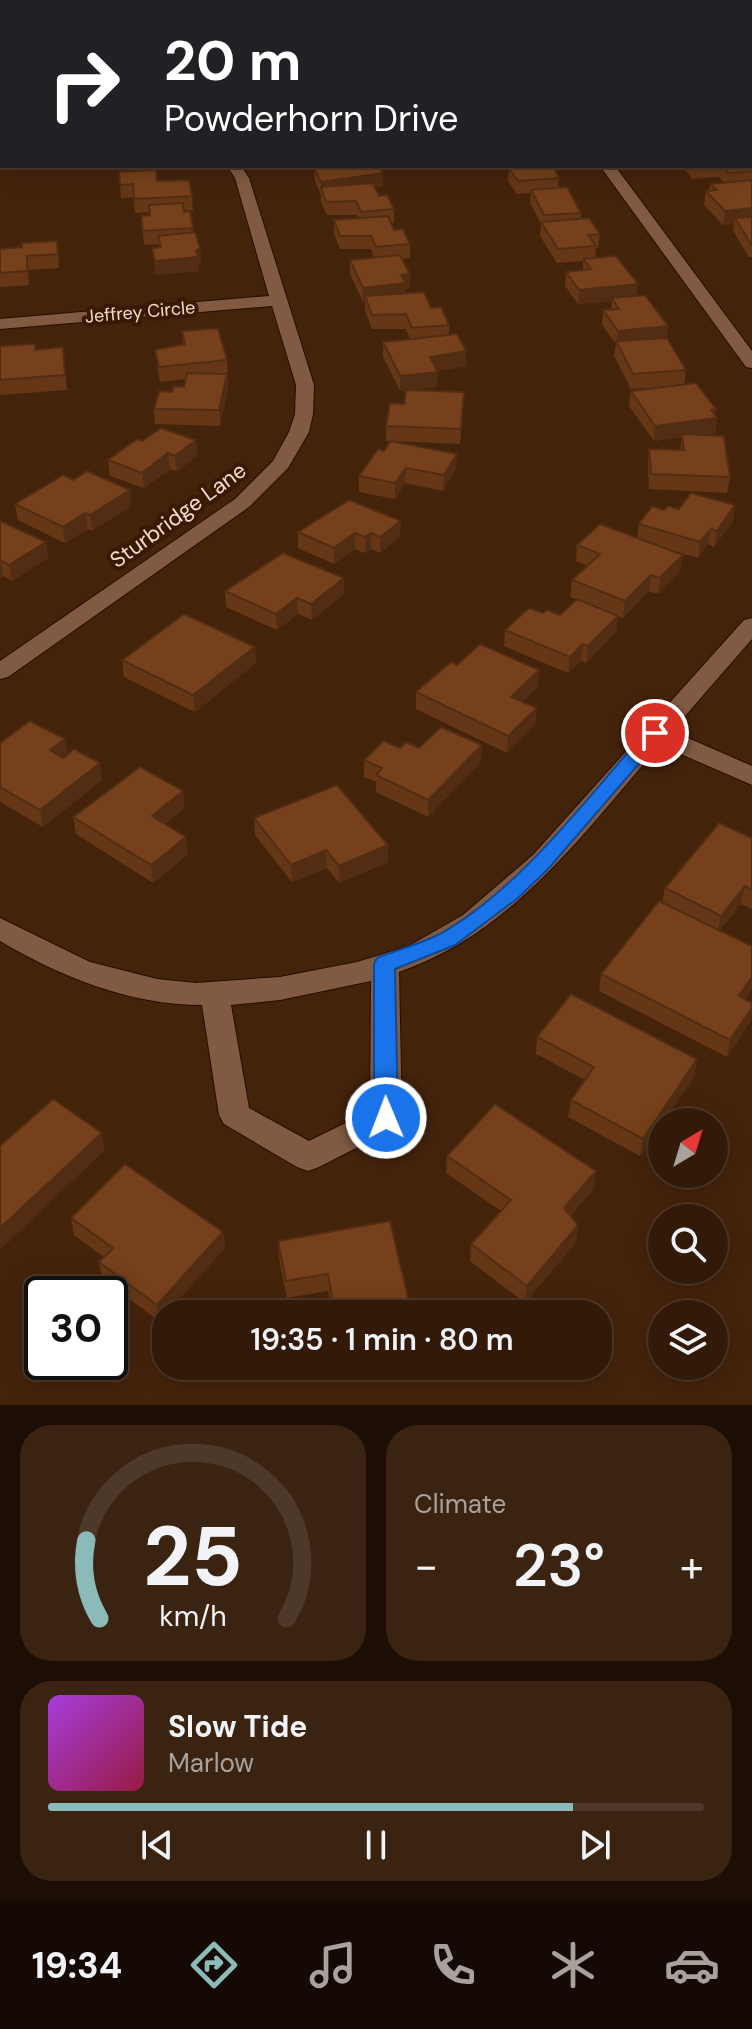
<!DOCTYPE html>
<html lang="en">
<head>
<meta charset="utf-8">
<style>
	body { margin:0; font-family:"DM Sans",sans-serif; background:#3b2312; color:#f1f3f6; height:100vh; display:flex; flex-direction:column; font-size:30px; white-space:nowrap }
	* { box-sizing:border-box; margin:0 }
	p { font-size:26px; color:#a9a19c }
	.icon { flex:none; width:44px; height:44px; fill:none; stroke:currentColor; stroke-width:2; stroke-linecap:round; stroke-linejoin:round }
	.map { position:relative; height:1405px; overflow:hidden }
	.panel { display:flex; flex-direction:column; gap:20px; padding:20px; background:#1c0e04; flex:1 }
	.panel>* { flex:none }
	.hud { position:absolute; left:0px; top:0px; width:752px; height:168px; box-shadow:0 4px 20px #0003,0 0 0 2px #4e3829; background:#202124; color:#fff; overflow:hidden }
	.needle { width:52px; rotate:38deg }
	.fabs { position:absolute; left:648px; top:1108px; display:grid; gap:16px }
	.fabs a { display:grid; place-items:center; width:80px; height:80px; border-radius:50%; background:#331a08; box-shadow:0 4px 20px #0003,0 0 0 2px #4e3829; font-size:40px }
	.speed { position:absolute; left:24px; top:1276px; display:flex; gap:16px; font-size:40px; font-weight:700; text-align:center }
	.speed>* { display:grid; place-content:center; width:104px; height:104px; border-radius:50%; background:#331a08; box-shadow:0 4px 20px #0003,0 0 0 2px #4e3829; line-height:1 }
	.speed .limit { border:4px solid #111; border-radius:12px; background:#fff; color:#111 }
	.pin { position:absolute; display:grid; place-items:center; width:68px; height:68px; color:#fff; margin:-34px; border:4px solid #fff; border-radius:50%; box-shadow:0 2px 8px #0007 }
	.me { position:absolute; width:88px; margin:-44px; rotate:359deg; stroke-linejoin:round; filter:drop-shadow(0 0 6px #0008) }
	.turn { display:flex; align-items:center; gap:28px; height:168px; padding:0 32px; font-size:36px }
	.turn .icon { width:104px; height:104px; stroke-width:2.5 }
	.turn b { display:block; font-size:56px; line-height:68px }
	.big { font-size:60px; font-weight:600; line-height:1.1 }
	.panel .card { flex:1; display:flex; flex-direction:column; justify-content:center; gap:12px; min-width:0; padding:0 28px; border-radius:32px; background:#3b2312 }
	.panel .dial { align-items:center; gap:0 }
	.dial svg { height:208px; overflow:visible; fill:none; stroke:#4e3829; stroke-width:7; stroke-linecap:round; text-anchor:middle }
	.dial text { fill:#f1f3f6; stroke:none }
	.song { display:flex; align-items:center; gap:24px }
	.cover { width:96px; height:96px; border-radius:12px; background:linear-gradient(135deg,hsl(280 70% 55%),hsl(340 70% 35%)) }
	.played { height:8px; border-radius:4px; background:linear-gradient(90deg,#8bbbb9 80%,#4e3829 80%) }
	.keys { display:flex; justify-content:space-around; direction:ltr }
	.heat { display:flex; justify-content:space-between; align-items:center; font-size:44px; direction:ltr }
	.panel .tiles { flex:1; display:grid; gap:20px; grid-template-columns:1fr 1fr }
	.card:last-child { grid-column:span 2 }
	.trip { position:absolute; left:152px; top:1300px; width:460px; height:80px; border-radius:32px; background:#331a08; box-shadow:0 4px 20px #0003,0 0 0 2px #4e3829; font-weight:600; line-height:80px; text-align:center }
	.menu { display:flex; height:128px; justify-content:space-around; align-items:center; background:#140a03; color:#a9a19c }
	.menu .icon { width:56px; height:56px }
	.menu .active { color:#8bbbb9 }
	.menu b { font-size:36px; color:#f1f3f6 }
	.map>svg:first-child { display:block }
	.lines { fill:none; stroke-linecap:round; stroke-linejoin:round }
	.stream { fill:#5c899d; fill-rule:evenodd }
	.minor-casing { stroke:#260d00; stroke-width:2 }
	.minor { fill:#815a42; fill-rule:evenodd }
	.wall { fill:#653717 }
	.shaded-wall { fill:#522d13 }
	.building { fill:#75401b; stroke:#522d13; stroke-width:2 }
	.route { fill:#1a73e8; stroke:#114b97; stroke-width:2 }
	.labels { text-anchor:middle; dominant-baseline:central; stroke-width:8; stroke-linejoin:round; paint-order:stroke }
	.far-street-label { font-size:18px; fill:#f3dcce; stroke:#391902 }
	.street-label { font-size:22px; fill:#f3dcce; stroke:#391902 }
</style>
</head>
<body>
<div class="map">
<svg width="752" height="1405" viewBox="0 0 752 1405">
	<rect width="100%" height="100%" fill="#44230b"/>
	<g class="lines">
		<g class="stream">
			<path d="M750,53l2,1v4l-2,-1z"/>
			<path d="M750,72l2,1v6l-2,-1z"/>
		</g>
		<defs>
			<g id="minor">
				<path d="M167,0h13l-14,2z"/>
				<path d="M235,0h14l1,2h-14z"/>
				<rect x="0" y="58" width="2" height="8"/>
				<path d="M227,166h14l8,12 65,207 -1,29 -4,18 -21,36 -39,39 -241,170 -8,2v-18l235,-162 38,-38 16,-29 6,-18 1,-29 -24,-79 -272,23v-10l269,-23 -34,-118z"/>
				<path d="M600,166h15l137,185v17l-6,-1z"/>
				<path d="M752,618v21l-80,92 80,35v19l-92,-40c-76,87 -147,188 -261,227l3,146 -5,9 -78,40 -11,4 -11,-4 -73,-43 -5,-9 -17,-110c-72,0 -141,-28 -202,-64v-23l90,44 67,17 39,4 84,-6 77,-15 52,-16 54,-31 70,-60 211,-235zM371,981l-1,130 -61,30 -60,-33 -18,-103 49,-5z"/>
			</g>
		</defs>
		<use href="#minor" class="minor-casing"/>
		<use href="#minor" class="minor"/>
	</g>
	<g class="wall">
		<path d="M49,0h51l1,1 -44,1z"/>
		<path d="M376,0h97l8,2h-105z"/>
		<path d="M752,155v102h-3l-16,-26 1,-7 -11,1 -19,-20 2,-14h3l1,-7 13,-2 -4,-5 -27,2 -10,-13h68z"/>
		<path d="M331,166h48l4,20 -8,1 4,9 15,13v14h-3l3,7 16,14v14l-8,1 8,15v14l-4,1v4l25,15 18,17v10l17,16v15l-29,5v16l-28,3 54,17 -3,37 -68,-3 64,28 -13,22 -38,-8 -10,16 -36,-7v-16l25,-25 6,-10h-4v-15l18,-22 2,-14 -6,1 -17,-34v-15l27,-3 -4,-10h-34l-7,-18v-9h-2l-13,-28v-14l24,-2 -3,-9h-31l-6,-15v-14l24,-2 -1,-3h-30l-6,-14v-6l-6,-14 -1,-13z"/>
		<path d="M513,166h40l6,12 -1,10 23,25v6l19,15 -2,14h-2l-1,10 42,38 30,42 19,32 -2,15 32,24 -1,6 2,3 -2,15 -11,2 26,42 -3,16 -78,-4 -1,-25 1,-15 31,1 2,-13 -28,4 -25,-35 2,-15 46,-5 -46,3 -17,-33 2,-12 -14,-19 1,-15h8l1,-9 -34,3 -13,-18 1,-14 17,-2v-9l-26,2 -17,-27 1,-12 -11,-21 1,-10 -14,1 -9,-13 1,-13h4z"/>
		<path d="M157,181l35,15 1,14h-9l9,18v4l7,17 1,14 -3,1 1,7 -43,4 -4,-27 7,-1v-3l-15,1 -3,-29 9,-1v-3l-15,1 -1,-16 -13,1 -1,-13z"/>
		<path d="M57,241l2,27 -30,2v15l-29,2v-38l22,-2z"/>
		<path d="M182,331l45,29 1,29 -8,37 -65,-2 -1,-15 18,-17 12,-5 2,-8 -26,3 -5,-32 28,-5z"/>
		<path d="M35,344l1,6 27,-3 4,43 -67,5v-49z"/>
		<path d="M196,440l1,16 -20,15 -7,-2 -26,19 -34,-12 -2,-16 34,-19z"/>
		<path d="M73,480l57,10 1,16 -39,25 -4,-2 -23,14 -47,-23 -3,-16z"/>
		<path d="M349,500l51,37 -20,16 -9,-4 -6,4 -10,-4 -21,15 -36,-16v-16z"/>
		<path d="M735,505l-2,16 -19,26 -6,-3 -10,14 -34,-10 16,23 -22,23 -9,-3 -26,27 -5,-2 -2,16 -30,31 -5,-2 -13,12 -64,-27 1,-16 38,-17 17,2 40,-7 -30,-11 2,-17 16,-14 -12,-5 1,-16 60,-7 2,-14 25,-14z"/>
		<path d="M0,521l46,21 2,16 -36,23 -9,-5 -3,2z"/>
		<path d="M344,578v16l-32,26 -14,-6 -21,16 -51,-23 -1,-16z"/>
		<path d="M255,647l1,16 -61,49 -71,-35 -2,-17z"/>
		<path d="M457,665l81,22 -16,15 15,6 -2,17 -28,28 -91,-44v-17z"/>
		<path d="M65,739l2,15 35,26 -59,47 -43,-25v-59z"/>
		<path d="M400,748h19l62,14 -53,55 -52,-25v-10l-12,-5v-17z"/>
		<path d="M183,791l1,17 -19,16 23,30 -35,29 -77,-49 -3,-17z"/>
		<path d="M254,818l134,44 -49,21 -12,-15 -35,14 -37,-47z"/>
		<path d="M752,838v71l-11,-5 -22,27 26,68 7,4 -1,18 -24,36 -128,-66 2,-17 61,-71 3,-15z"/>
		<path d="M537,1037l160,22 -3,18 -54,79 -72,-39 3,-17 14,-20 -49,-26z"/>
		<path d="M447,1156l147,32 -24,28 8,9 -2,17 -51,61 -55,-42 1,-17 30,-33 -55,-38z"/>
		<path d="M71,1218l152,14 2,16 -66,73 -57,-42 -3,-17 5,-5 -30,-22z"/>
		<path d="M278,1241l134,73h-79l-5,-23 -41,7 -8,-40z"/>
	</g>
	<g class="shaded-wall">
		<path d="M33,0h15l1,2h-18z"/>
		<path d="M81,0h19l1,1 -20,1z"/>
		<path d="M426,0h22v2h-27z"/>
		<path d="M2,23v12l-2,1v-12z"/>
		<path d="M2,93v13l-2,1v-13z"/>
		<path d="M120,166h21l-21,5z"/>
		<path d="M383,173v13l-59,9 -3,-7v-6z"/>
		<path d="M752,208v14l-17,-4 -1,6 -11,1 2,-14z"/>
		<path d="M200,249l1,14 -3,1 1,7 -43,4 -1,-14z"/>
		<path d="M27,256l2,14v15l-2,-14z"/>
		<path d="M410,274v14l-4,1v9l-41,-2v6h-2v-14l38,-13z"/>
		<path d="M638,284l-2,14h-24v3l-34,3 1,-14z"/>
		<path d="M668,326l-1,14 -50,3 1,-12z"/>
		<path d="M466,351v15l-37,6 1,-15z"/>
		<path d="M438,372l-1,15 -37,4v-15z"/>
		<path d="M227,374l1,15 -8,37 -1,-16z"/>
		<path d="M716,409l-2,9h3l-2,15 -33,4v-3v3l-28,4 1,-15z"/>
		<path d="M196,440l1,16 -20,15 -2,-15z"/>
		<path d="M168,453l2,16 -26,19 -2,-15z"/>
		<path d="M457,454l-1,15 -13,22 1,-16z"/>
		<path d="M406,468l-1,15 -10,16v-16z"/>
		<path d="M130,490l1,16 -39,25 -2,-16z"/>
		<path d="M735,505l-2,16 -19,26 3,-16z"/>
		<path d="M85,513l3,16 -23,14 -2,-16z"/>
		<path d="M401,521l-1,16 -20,16v-16z"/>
		<path d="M711,529l-3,15 -10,14 2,-16z"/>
		<path d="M355,533v16l-21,15v-16z"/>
		<path d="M371,533v16l-6,4v-16z"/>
		<path d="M46,542l2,16 -36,23 -3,-16z"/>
		<path d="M683,555l-3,16 -22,23 2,-16z"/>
		<path d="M0,560l3,16 -3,2z"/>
		<path d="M651,575l-2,16 -26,27 2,-17z"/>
		<path d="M344,578v16l-32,26 -1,-16z"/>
		<path d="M297,598l1,16 -21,16 -1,-16z"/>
		<path d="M618,616l-2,16 -30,31 2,-17z"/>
		<path d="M583,644l-2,17 -13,12 2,-16z"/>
		<path d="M255,647l1,16 -61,49 -2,-17z"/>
		<path d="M539,670l-1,17 -28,26 1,-16z"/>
		<path d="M537,708l-2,17 -28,28 1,-17z"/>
		<path d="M65,739l3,17 -15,11 -3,-17z"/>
		<path d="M482,745l-1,17 -53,55v-17z"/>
		<path d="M100,763l2,17 -59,47 -3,-17z"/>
		<path d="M183,791l1,17 -30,25 -2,-17z"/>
		<path d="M186,837l2,17 -35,29 -2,-18z"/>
		<path d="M388,845v17l-49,21v-17z"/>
		<path d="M326,850l1,18 -35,14 -1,-17z"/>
		<path d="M745,886l-4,18 -24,29 4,-17z"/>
		<path d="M752,977v12l-17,25 4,-18z"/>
		<path d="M752,1008l-1,13 -24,36 3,-17z"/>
		<path d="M697,1059l-3,18 -54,79 3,-17z"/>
		<path d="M102,1133l3,17 -105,100v-22z"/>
		<path d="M596,1171l-2,17 -33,37 3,-17z"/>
		<path d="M578,1225l-2,17 -51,61 2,-17z"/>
		<path d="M223,1232l2,16 -66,73 -2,-16z"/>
	</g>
	<g class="building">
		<path d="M7,0h26l-2,1 4,1h-32z"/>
		<path d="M387,0h39l-5,2h-26z"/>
		<path d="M445,0h28l8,2h-42z"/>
		<path d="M708,0h44v8l-2,1v-7h-33z"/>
		<path d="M0,10h2v13l-2,1z"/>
		<path d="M750,153l2,2v16l-23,2 -6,-7h27z"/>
		<path d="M336,166h43l4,7 -62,9 -7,-14z"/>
		<path d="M520,166h33l6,12 -41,3 -9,-13 11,-1z"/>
		<path d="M156,170l1,11 32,-1 3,16 -58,3 -1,-15 -13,1 -1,-13z"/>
		<path d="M752,180v28l-27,3 -19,-20 11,-1 -7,-6z"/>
		<path d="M373,183l6,13 8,-1 7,14 -33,3 -5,-11 -30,1 -5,-15z"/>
		<path d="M567,187l14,26 -37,2 -13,-25z"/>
		<path d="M183,203l1,9 6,-1 3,17 -50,3 -2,-15 9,-1 -1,-10z"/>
		<path d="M388,216l6,14 9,-1 7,15 -34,3 -5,-11h-31l-6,-16z"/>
		<path d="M752,217v27h-1l-16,-26z"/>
		<path d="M589,218l11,16 -12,1 8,11 -38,3 -17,-27z"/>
		<path d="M195,232l5,17 -4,1 2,7 -43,4 -3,-13 9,-1 -3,-11z"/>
		<path d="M57,241l1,13 -31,2v15l-27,2v-24l22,-2v-4z"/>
		<path d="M400,255l10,19 -9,1 5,8 -43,5 -13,-28z"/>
		<path d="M616,256l22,28 -59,6 -13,-18 25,-3 -8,-10z"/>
		<path d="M424,292l7,16 10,-1 8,18 -37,3 -6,-14 -34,1 -7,-19z"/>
		<path d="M645,295l23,31 -50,5 -15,-21 16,-1 -7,-11z"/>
		<path d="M218,328l9,32 -68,7 -4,-17 30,-6 -3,-13z"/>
		<path d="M457,334l9,17 -36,6 8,15 -38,4 -17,-34z"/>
		<path d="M667,338l19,32 -53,4 -17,-33z"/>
		<path d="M35,344v6l28,-3 2,28 -65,5v-34z"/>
		<path d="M187,373l40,1 -8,36 -65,-1 5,-18 13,1 2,-6 10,1z"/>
		<path d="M696,383l20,26 -5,1 6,8 -62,8 -24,-35z"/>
		<path d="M406,390l58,2 -3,37 -75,-3 4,-23 14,1z"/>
		<path d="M161,428l35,12 -21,16 -7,-3 -26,20 -34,-13 29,-21 5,2z"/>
		<path d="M682,434l42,2 6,41 -79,-3 -2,-25 35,1z"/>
		<path d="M390,441l67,13 -13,21 -38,-7 -11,15 -36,-7 19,-27 6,2z"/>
		<path d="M87,471l43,19 -40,25 -5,-2 -22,14 -48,-23 48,-29 10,5z"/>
		<path d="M691,493l44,12 -18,26 -6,-2 -11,13 -61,-18 13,-18 12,4 4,-4 11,3z"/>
		<path d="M349,500l52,21 -21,16 -9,-4 -6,4 -10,-4 -21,15 -36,-16z"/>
		<path d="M0,521l46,21 -37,23 -9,-5z"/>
		<path d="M600,524l83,31 -23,23 -9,-3 -26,26 -53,-21 28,-26 -23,-9z"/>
		<path d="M283,553l61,25 -33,26 -14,-6 -21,16 -51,-23z"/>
		<path d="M577,599l41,17 -30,30 -5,-2 -13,13 -65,-27 24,-22 14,5 4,-3 13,5z"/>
		<path d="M184,614l71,33 -62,48 -71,-35z"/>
		<path d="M480,644l59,26 -28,27 26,11 -29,28 -92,-44 35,-30 6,3z"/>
		<path d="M30,721l35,18 -15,11 13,8 11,-9 26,14 -60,47 -40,-23v-44z"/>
		<path d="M441,727l41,18 -54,55 -52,-25 6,-7 -18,-8 20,-19 16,7 6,-6 13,6z"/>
		<path d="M140,767l43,24 -31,25 34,21 -35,28 -78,-48z"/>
		<path d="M337,785l51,60 -49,21 -13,-16 -35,15 -37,-47z"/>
		<path d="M719,823l33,15v52l-7,-4 -24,30 -56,-28z"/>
		<path d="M659,901l93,45v31l-13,19 13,7v5l-22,32 -129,-66z"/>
		<path d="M571,994l126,65 -54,80 -72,-39 23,-33 -57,-30z"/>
		<path d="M53,1099l49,34 -102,95v-82z"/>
		<path d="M495,1104l101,67 -32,37 14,17 -51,61 -56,-42 40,-44 -64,-44z"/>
		<path d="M125,1164l98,68 -66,73 -58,-43 14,-14 -42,-30z"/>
		<path d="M390,1221l22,93h-77l-7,-40 -42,7 -8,-40z"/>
	</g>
	<path class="route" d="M655,727l6,2 3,4 -3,5 -112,130 -31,30 -63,47 -60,24 3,149 -4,7 -8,3 -8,-3 -4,-7v-154l3,-6c20,-8 43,-14 63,-24 80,-45 148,-137 208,-205z"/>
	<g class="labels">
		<g class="far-street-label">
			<text transform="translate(140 312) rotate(-5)">Jeffrey Circle</text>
		</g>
		<g class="street-label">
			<text transform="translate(178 515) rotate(-36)">Sturbridge Lane</text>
		</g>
	</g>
</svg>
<div class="fabs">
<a><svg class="needle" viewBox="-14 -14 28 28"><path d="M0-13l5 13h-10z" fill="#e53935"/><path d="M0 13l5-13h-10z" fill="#a9a19c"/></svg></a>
<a><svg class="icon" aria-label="search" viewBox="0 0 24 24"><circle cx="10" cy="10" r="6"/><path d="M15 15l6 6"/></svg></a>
<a><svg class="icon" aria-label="layers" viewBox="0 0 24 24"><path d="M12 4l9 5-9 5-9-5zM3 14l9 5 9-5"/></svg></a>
</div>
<div class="speed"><div class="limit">30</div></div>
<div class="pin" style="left:655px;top:733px;background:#d93025"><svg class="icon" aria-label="arrive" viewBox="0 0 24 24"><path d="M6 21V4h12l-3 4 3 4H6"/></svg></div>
<svg class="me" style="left:386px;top:1118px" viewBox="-20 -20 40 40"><circle r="17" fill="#1a73e8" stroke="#fff" stroke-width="3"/><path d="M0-11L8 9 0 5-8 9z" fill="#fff"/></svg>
<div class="trip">19:35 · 1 min · 80 m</div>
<div class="hud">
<div class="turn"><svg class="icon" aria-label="right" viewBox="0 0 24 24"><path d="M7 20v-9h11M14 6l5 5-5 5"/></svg><div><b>20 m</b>Powderhorn Drive</div></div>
</div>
</div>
<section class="panel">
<div class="tiles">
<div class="card dial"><svg viewBox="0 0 100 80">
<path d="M14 69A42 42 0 1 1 86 69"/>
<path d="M14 69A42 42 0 0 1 9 39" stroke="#8bbbb9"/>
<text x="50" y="56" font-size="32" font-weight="700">25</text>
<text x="50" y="72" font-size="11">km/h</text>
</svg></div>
<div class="card"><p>Climate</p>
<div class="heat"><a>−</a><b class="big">23°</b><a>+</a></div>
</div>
<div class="card">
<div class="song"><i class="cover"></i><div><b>Slow Tide</b><p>Marlow</p></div></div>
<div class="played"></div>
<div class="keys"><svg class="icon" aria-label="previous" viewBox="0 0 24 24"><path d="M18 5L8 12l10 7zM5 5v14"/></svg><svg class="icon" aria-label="pause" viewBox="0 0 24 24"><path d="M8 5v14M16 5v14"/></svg><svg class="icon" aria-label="next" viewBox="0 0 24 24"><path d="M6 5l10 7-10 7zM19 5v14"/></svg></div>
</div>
</div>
</section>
<nav class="menu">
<b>19:34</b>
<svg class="icon active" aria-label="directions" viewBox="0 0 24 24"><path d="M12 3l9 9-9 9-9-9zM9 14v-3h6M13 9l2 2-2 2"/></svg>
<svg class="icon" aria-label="music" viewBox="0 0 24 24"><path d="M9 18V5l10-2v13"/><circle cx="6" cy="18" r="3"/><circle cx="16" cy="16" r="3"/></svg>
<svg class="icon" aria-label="phone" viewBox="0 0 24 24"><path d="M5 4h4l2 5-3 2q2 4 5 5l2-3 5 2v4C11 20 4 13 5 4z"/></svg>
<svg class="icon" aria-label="climate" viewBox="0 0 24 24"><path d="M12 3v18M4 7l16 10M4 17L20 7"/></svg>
<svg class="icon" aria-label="car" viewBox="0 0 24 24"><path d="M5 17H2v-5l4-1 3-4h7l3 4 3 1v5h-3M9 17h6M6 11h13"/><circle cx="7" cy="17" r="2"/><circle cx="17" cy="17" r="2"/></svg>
</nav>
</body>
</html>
